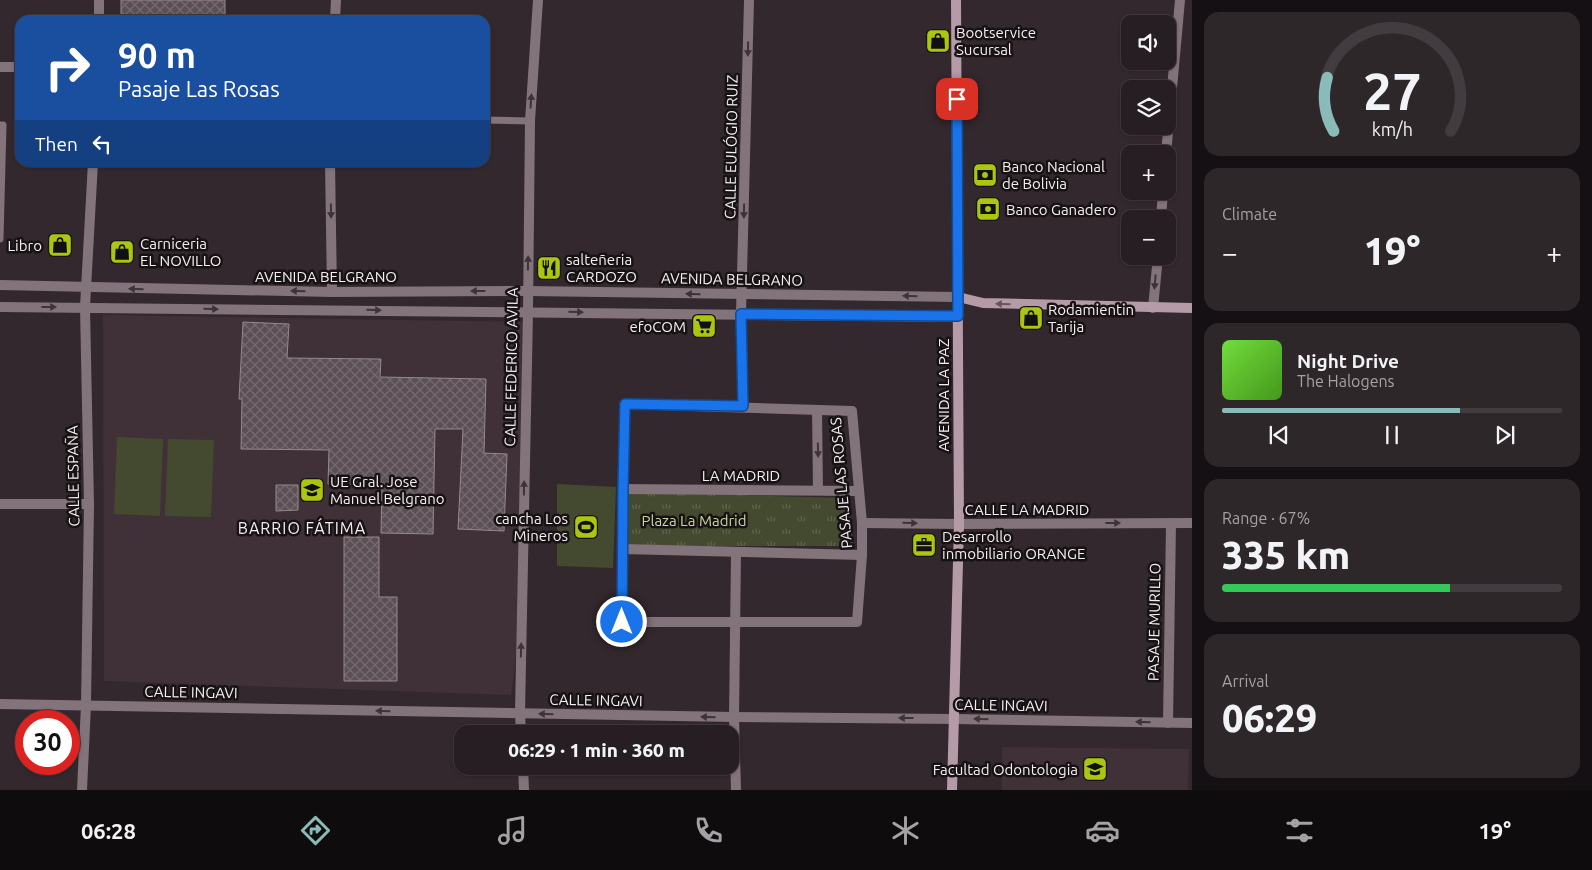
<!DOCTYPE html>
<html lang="en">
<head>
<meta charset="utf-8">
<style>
	body { margin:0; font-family:Ubuntu,sans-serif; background:#2e272a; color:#f1f3f6; height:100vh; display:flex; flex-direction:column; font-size:19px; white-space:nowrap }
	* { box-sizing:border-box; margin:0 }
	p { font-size:16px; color:#a4a2a5 }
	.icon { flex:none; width:28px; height:28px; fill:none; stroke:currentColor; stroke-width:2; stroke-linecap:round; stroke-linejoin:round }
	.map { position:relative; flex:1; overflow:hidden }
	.drawer { display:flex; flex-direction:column; gap:12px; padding:12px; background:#151013; width:400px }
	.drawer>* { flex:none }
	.top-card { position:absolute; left:15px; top:15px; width:475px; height:152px; border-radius:15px; box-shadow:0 1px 4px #0004,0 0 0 1px #423c40; background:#1a4fa0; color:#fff; overflow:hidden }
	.controls { position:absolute; left:1121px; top:15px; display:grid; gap:10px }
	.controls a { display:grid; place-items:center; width:55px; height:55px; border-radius:10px; background:#261e22; box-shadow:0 1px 4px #0004,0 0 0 1px #423c40; font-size:25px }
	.speed { position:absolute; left:15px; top:710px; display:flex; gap:10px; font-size:25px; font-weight:700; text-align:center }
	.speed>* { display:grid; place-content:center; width:65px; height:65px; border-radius:50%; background:#261e22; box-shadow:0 1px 4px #0004,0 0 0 1px #423c40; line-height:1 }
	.speed .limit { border:8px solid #d22; background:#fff; color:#111 }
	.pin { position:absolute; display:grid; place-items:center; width:42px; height:42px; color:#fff; margin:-21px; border-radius:10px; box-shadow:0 2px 8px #0006 }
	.me { position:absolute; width:55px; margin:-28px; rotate:0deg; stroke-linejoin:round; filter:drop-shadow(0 0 4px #0008) }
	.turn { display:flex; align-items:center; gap:18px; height:105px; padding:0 20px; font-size:22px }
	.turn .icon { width:65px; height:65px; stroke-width:2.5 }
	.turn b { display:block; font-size:35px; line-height:42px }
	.then { display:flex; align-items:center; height:48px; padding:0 20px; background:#0003; gap:10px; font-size:19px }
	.big { font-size:38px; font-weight:800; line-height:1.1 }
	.drawer .widget { flex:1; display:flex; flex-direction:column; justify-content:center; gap:8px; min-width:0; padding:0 18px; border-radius:15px; background:#2e272a }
	.drawer .dial { align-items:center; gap:0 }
	.dial svg { height:130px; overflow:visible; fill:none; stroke:#423c40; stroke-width:7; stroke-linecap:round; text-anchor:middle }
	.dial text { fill:#f1f3f6; stroke:none }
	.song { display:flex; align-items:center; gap:15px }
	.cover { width:60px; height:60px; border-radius:8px; background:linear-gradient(135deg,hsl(100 70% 55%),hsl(100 70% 35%)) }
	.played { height:5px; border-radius:2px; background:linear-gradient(90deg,#8bbbb9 70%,#423c40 70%) }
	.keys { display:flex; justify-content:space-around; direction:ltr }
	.heat { display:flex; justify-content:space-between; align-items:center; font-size:28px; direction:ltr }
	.charge { height:8px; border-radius:4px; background:linear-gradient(90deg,#34c759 67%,#423c40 0) }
	.trip { position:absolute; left:454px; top:725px; width:285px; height:50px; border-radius:15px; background:#261e22; box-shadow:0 1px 4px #0004,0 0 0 1px #423c40; font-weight:800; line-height:50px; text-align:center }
	.menu { display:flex; height:80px; justify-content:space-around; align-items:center; background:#0f0c0e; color:#a4a2a5 }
	.menu .icon { width:35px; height:35px }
	.menu .active { color:#8bbbb9 }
	.menu b { font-size:22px; color:#f1f3f6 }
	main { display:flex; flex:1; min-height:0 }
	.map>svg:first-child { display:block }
	.built { fill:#403037 }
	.grass { fill:#444a2f }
	.park { fill:url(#park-tufts) }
	.building { fill:url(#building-cross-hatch); stroke:#96898e }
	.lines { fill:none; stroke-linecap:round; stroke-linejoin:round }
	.service { stroke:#83737a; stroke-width:7 }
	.minor { stroke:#83737a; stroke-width:10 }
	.tertiary { stroke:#83737a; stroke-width:10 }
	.secondary { stroke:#b59ba7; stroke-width:10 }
	.oneway { fill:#3d3438 }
	.oneway2 { fill:#66565e }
	.route-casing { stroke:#114b97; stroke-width:12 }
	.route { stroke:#1a73e8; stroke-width:9 }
	.labels { text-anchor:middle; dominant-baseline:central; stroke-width:5; stroke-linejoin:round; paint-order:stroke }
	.poi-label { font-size:15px; fill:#f6eef1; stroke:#171214; text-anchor:start }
	.street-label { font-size:15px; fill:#f6eef1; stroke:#171214 }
	.park-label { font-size:15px; fill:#cad89c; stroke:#171214 }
	.neighbourhood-label { font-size:16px; letter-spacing:1px; fill:#f6eef1; stroke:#171214 }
</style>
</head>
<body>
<main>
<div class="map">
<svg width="1192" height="790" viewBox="0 0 1192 790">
	<defs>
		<pattern id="park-tufts" width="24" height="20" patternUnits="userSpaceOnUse" patternTransform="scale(1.25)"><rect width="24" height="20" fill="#444a2f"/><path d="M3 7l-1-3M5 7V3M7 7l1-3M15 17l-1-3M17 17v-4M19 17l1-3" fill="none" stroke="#60644e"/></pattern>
		<pattern id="building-cross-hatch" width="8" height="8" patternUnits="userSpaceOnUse" patternTransform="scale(1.25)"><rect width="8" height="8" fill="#5c5056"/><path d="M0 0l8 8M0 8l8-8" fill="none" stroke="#746a6f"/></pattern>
	</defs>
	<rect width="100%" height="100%" fill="#33282d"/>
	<g class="built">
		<path d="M103,315l422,7 -9,335 -5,38 -407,-14z"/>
		<path d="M1002,747l187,2 -1,41h-186z"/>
	</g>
	<g class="grass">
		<path d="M117,437l46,2 -3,77 -46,-2z"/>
		<path d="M168,439l46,1 -3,77 -46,-1z"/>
		<path d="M557,484l59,3 -3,81 -56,-2z"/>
	</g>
	<path class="park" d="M626,492l222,6 5,48h-228z"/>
	<g class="building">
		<rect x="121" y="0" width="104" height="20"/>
		<path d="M243,322l46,2 -2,34 94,1 -1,18 106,2 -2,74 23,1 -3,77 -46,-2 5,-100h-28l-2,105 -52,-1 1,-48 -54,-1 1,-34 -88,-1 1,-50h-3z"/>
		<path d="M276,485h22v25l-22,1z"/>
		<path d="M344,537h35v60h18v84h-53z"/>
	</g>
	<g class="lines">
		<g class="service">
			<path d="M485,120l45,1"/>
			<path d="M0,125h3l-3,114"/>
		</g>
		<g class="minor">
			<path d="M99,20v-20"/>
			<path d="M335,20l1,-20"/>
			<path d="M0,67h20"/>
			<path d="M1166,154l14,-154"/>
			<path d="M330,162l2,130"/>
			<path d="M1161,219l2,-28"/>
			<path d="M1153,308l5,-52"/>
			<path d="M625,404l227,7 10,112v32l-5,67h-235l1,-133z"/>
			<path d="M743,406l-2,-92 8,-314"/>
			<path d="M817,410l1,80"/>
			<path d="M623,489l235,2"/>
			<path d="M0,504h89"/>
			<path d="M862,523l97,1 233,-1"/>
			<path d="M622,549l240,6"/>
			<path d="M736,553l-2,164 2,73"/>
			<path d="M0,704l734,13 220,2 238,4"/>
			<path d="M1168,723l3,-200"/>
			<path d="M521,734l-1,-21 8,-401 2,-191 8,-121"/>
			<path d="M523,766l1,24"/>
			<path d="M82,790l4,-85 3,-201 -4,-197 8,-145"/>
		</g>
		<g class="tertiary">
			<path d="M0,285l332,7 195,-1 431,6"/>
			<path d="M0,307l958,10"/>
		</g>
		<g class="secondary">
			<path d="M958,297l25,6 209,5"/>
			<path d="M952,790l7,-266 -3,-524"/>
		</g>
	</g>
	<defs><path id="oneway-solid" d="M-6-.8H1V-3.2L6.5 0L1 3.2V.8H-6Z" transform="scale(1.25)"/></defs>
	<g class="oneway">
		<use href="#oneway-solid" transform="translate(748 49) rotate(91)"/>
		<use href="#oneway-solid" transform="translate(531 101) rotate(-86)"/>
		<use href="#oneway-solid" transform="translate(331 211) rotate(89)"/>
		<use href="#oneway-solid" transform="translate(744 211) rotate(91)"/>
		<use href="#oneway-solid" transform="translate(528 263) rotate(-89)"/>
		<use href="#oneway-solid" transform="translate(1155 282) rotate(95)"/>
		<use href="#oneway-solid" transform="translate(136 289) rotate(-179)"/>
		<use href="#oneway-solid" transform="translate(298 291) rotate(-179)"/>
		<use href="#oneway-solid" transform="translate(478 291) rotate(180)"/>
		<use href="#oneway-solid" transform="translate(693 294) rotate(-179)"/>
		<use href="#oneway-solid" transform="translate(910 296) rotate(-179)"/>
		<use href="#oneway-solid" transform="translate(49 307)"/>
		<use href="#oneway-solid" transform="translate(211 309) rotate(1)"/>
		<use href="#oneway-solid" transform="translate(374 310) rotate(1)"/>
		<use href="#oneway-solid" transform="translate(576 312) rotate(1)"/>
		<use href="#oneway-solid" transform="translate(818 450) rotate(89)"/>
		<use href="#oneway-solid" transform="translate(524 488) rotate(-89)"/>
		<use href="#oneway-solid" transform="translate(910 523) rotate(1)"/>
		<use href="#oneway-solid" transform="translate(1113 523)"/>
		<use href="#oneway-solid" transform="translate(521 650) rotate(-89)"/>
		<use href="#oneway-solid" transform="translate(383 711) rotate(-179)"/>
		<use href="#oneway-solid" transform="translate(546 714) rotate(-179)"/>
		<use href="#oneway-solid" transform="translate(708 717) rotate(-179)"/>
		<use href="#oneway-solid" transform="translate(906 718) rotate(-180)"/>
		<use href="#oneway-solid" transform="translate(981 719) rotate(-179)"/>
		<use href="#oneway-solid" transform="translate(1143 722) rotate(-179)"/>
	</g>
	<use class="oneway2" href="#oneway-solid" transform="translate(1003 304) rotate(-178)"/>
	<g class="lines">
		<defs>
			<path id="route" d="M622,622l1,-133 2,-85 118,2 -2,-92 217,2 -1,-217"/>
		</defs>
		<use href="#route" class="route-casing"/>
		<use href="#route" class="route"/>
	</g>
	<defs>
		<symbol id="shop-square" viewBox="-11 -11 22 22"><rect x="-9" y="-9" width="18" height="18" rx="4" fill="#acc610" stroke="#171214"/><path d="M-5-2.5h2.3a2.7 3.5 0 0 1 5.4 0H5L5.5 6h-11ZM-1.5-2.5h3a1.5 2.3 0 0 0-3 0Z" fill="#111"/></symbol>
		<symbol id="bank-square" viewBox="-11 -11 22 22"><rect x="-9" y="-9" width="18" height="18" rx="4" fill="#acc610" stroke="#171214"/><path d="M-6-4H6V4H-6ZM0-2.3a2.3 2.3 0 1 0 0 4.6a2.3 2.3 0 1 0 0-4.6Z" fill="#111"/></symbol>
		<symbol id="restaurant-square" viewBox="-11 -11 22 22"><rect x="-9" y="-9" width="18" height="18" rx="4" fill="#acc610" stroke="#171214"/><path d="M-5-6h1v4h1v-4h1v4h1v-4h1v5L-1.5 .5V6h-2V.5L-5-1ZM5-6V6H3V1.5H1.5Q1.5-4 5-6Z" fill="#111"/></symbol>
		<symbol id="supermarket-square" viewBox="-11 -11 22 22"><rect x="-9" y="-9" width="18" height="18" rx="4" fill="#acc610" stroke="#171214"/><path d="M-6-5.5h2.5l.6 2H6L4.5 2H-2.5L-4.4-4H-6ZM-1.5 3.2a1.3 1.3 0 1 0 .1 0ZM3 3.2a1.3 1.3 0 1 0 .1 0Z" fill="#111"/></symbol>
		<symbol id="school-square" viewBox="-11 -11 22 22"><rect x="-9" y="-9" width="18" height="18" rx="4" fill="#acc610" stroke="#171214"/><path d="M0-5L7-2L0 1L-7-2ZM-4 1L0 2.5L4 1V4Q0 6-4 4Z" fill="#111"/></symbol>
		<symbol id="stadium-square" viewBox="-11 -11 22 22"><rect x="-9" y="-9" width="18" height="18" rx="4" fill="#acc610" stroke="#171214"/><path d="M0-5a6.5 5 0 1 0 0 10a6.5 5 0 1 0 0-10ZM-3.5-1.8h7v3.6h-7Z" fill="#111"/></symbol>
		<symbol id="office-square" viewBox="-11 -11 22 22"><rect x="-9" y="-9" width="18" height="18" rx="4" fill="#acc610" stroke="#171214"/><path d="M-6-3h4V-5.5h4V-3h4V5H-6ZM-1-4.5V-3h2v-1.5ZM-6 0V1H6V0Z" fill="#111"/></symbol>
		<symbol id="university-square" viewBox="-11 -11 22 22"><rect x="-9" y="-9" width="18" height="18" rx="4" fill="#acc610" stroke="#171214"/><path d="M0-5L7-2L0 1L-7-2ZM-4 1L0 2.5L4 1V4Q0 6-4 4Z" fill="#111"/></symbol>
	</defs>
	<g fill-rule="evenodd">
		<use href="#shop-square" x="924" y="27" width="28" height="28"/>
		<use href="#bank-square" x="971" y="161" width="28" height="28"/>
		<use href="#bank-square" x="974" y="195" width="28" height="28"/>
		<use href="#shop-square" x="46" y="231" width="28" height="28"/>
		<use href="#shop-square" x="108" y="238" width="28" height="28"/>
		<use href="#restaurant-square" x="535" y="254" width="28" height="28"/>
		<use href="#shop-square" x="1017" y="304" width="28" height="28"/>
		<use href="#supermarket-square" x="690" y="312" width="28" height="28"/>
		<use href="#school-square" x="298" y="476" width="28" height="28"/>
		<use href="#stadium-square" x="572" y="513" width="28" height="28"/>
		<use href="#office-square" x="910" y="531" width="28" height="28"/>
		<use href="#university-square" x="1081" y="755" width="28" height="28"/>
	</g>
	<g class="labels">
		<g class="poi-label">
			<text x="956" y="32">Bootservice<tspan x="956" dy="17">Sucursal</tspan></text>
			<text x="1002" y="166">Banco Nacional<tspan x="1002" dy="17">de Bolivia</tspan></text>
			<text x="1006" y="209">Banco Ganadero</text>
			<text x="140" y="243">Carniceria<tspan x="140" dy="17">EL NOVILLO</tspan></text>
			<text x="42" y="245" text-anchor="end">Libro</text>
			<text x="566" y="259">salteñeria<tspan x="566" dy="17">CARDOZO</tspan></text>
			<text x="1048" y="309">Rodamientin<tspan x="1048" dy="17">Tarija</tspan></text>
			<text x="686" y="326" text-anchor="end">efoCOM</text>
			<text x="330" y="481">UE Gral. Jose<tspan x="330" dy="17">Manuel Belgrano</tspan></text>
			<text x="568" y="518" text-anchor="end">cancha Los<tspan x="568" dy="17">Mineros</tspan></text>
			<text x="942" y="536">Desarrollo<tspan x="942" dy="17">inmobiliario ORANGE</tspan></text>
			<text x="1078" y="769" text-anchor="end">Facultad Odontologia</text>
		</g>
		<g class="street-label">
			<text transform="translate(731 147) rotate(-89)">CALLE EULÓGIO RUIZ</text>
			<text x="326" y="276">AVENIDA BELGRANO</text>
			<text transform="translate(732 279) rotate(1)">AVENIDA BELGRANO</text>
			<text transform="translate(511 367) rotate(-89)">CALLE FEDERICO AVILA</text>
			<text transform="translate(943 395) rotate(-90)">AVENIDA LA PAZ</text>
			<text x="741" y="475">LA MADRID</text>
			<text transform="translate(73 476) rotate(-91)">CALLE ESPAÑA</text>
			<text transform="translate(841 483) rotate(-95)">PASAJE LAS ROSAS</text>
			<text x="1027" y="509">CALLE LA MADRID</text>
			<text transform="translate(1154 622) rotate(-89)">PASAJE MURILLO</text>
			<text transform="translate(191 692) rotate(1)">CALLE INGAVI</text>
			<text transform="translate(596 700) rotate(1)">CALLE INGAVI</text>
			<text transform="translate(1001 705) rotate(1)">CALLE INGAVI</text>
		</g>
		<g class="park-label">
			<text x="694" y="520">Plaza La Madrid</text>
		</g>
		<g class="neighbourhood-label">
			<text x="302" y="528">BARRIO FÁTIMA</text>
		</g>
	</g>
</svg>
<div class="controls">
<a><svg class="icon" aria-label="sound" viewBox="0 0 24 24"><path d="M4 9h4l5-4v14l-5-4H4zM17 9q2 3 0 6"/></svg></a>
<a><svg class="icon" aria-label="layers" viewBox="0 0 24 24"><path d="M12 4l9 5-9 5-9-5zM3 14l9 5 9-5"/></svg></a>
<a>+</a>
<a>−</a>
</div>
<div class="speed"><div class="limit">30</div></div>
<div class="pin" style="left:957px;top:99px;background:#d93025"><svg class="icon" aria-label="arrive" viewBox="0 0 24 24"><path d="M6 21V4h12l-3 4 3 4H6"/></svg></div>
<svg class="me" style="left:622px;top:622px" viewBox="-20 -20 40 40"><circle r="17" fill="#1a73e8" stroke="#fff" stroke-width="3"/><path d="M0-11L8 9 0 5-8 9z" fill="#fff"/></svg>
<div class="trip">06:29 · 1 min · 360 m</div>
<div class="top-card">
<div class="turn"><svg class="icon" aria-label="right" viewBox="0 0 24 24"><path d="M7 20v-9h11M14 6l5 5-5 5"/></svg><div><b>90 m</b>Pasaje Las Rosas</div></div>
<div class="then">Then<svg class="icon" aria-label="left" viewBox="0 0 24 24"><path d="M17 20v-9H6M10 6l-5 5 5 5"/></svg></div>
</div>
</div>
<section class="drawer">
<div class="widget dial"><svg viewBox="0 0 100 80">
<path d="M14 69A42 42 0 1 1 86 69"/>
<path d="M14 69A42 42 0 0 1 10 36" stroke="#8bbbb9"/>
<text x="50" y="56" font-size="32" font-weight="700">27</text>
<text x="50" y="72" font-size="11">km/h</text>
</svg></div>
<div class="widget"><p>Climate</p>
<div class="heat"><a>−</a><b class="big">19°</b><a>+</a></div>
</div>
<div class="widget">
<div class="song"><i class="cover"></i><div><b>Night Drive</b><p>The Halogens</p></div></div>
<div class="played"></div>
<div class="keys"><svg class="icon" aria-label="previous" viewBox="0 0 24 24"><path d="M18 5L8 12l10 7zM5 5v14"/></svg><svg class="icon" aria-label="pause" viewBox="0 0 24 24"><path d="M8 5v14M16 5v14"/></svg><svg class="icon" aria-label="next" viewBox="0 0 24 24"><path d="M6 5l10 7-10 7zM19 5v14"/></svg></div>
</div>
<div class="widget"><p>Range · 67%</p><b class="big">335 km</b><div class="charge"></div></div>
<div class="widget"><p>Arrival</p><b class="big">06:29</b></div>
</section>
</main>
<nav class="menu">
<b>06:28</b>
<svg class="icon active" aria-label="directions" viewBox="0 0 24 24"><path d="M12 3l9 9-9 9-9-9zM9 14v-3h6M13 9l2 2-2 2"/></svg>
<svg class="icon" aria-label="music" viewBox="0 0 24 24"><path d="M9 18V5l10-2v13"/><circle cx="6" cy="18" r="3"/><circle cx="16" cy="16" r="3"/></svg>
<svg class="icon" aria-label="phone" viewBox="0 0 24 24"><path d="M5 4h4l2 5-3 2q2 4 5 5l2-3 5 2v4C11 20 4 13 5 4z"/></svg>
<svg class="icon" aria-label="climate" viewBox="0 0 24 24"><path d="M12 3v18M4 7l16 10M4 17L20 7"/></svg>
<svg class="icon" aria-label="car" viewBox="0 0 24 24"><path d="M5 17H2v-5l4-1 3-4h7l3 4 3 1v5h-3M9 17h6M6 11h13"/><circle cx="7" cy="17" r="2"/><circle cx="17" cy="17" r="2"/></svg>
<svg class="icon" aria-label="filters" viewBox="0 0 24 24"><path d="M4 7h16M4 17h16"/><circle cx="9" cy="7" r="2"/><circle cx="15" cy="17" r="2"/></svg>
<b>19°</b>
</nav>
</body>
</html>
